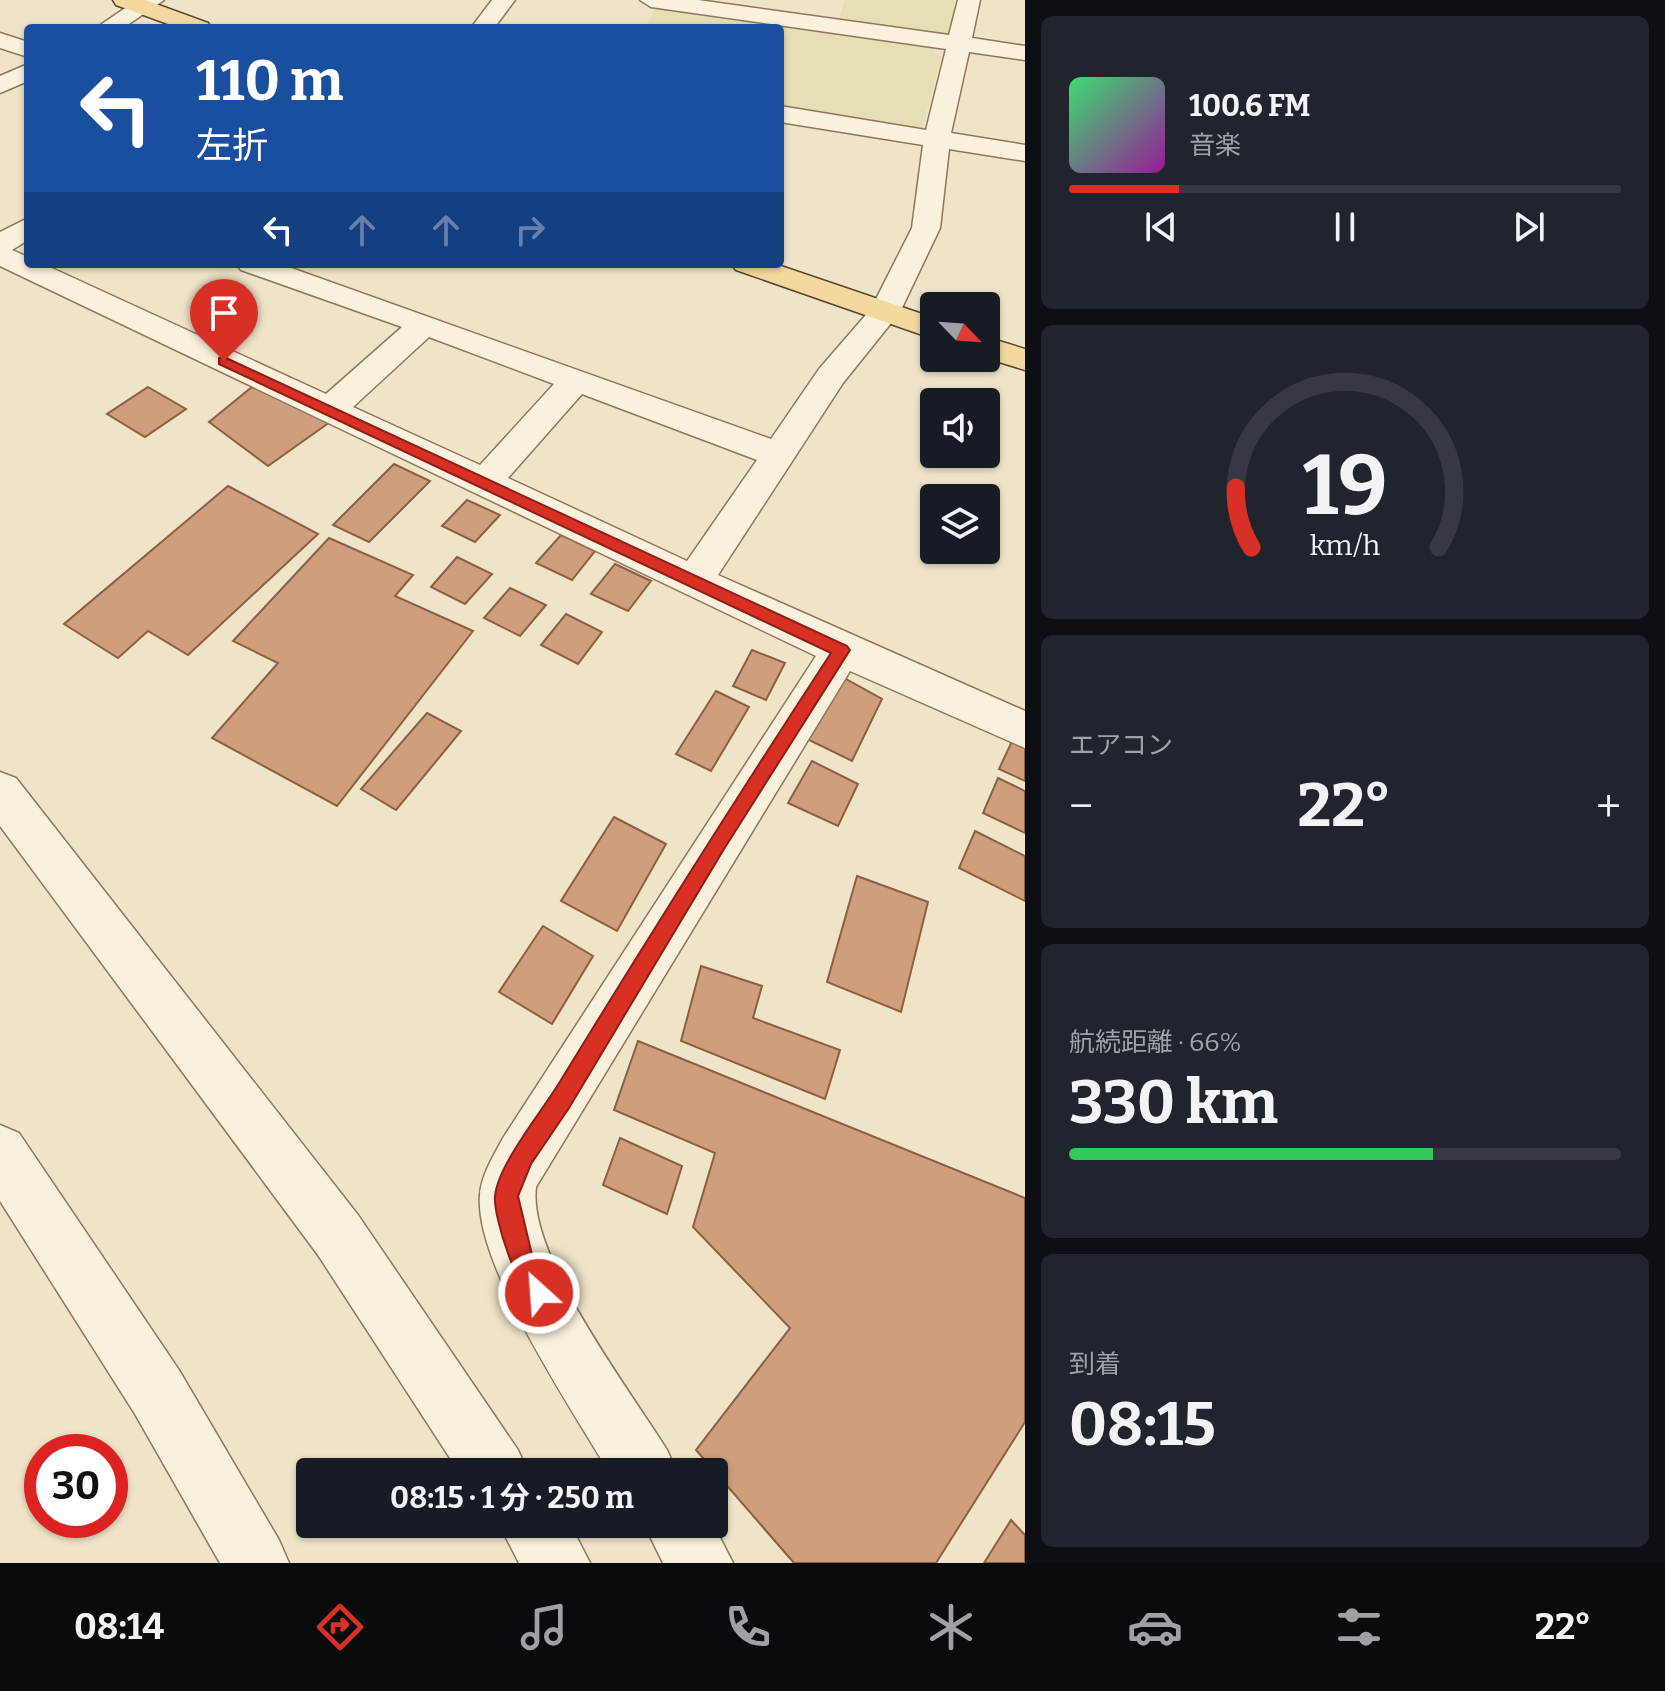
<!DOCTYPE html>
<html lang="ja">
<head>
<meta charset="utf-8">
<style>
	body { margin:0; font-family:Bitter,"Noto Sans JP",serif; background:#20242c; color:#f1f3f6; height:100vh; display:flex; flex-direction:column; font-size:30px; white-space:nowrap }
	* { box-sizing:border-box; margin:0 }
	p { font-size:26px; color:#9ea1a6 }
	.icon { flex:none; width:44px; height:44px; fill:none; stroke:currentColor; stroke-width:2; stroke-linecap:round; stroke-linejoin:round }
	.map { position:relative; flex:1; overflow:hidden }
	.details { display:flex; flex-direction:column; gap:16px; padding:16px; background:#0d0f14; width:640px }
	.details>* { flex:none }
	.guide { position:absolute; left:24px; top:24px; width:760px; height:244px; border-radius:8px; box-shadow:0 2px 6px #0004; background:#1a4fa0; color:#fff; overflow:hidden }
	.needle { width:52px; rotate:115deg }
	.controls { position:absolute; left:920px; top:292px; display:grid; gap:16px }
	.controls a { display:grid; place-items:center; width:80px; height:80px; border-radius:8px; background:#171b24; box-shadow:0 2px 6px #0004; font-size:40px }
	.speed { position:absolute; left:24px; top:1434px; display:flex; gap:16px; font-size:40px; font-weight:700; text-align:center }
	.speed>* { display:grid; place-content:center; width:104px; height:104px; border-radius:50%; background:#171b24; box-shadow:0 2px 6px #0004; line-height:1 }
	.speed .limit { border:12px solid #d22; background:#fff; color:#111 }
	.pin { position:absolute; display:grid; place-items:center; width:68px; height:68px; color:#fff; margin:-82px -34px; border-radius:50% 50% 50% 0; rotate:-45deg; box-shadow:0 0 8px #0007 }
	.pin .icon { rotate:45deg }
	.me { position:absolute; width:88px; margin:-44px; rotate:334deg; stroke-linejoin:round; filter:drop-shadow(0 0 6px #0008) }
	.turn { display:flex; align-items:center; gap:28px; height:168px; padding:0 40px; font-size:36px }
	.turn .icon { width:104px; height:104px; stroke-width:2.5 }
	.turn b { display:block; font-size:56px; line-height:68px }
	.lanes { display:flex; align-items:center; height:76px; padding:0 40px; background:#0003; justify-content:center; gap:40px; direction:ltr }
	.lanes .off { opacity:.35 }
	.big { font-size:60px; font-weight:700; line-height:1.1 }
	.details .tile { flex:1; display:flex; flex-direction:column; justify-content:center; gap:12px; min-width:0; padding:0 28px; border-radius:12px; background:#20242c }
	.details .dial { align-items:center; gap:0 }
	.dial svg { height:208px; overflow:visible; fill:none; stroke:#363941; stroke-width:7; stroke-linecap:round; text-anchor:middle }
	.dial text { fill:#f1f3f6; stroke:none }
	.song { display:flex; align-items:center; gap:24px }
	.cover { width:96px; height:96px; border-radius:12px; background:linear-gradient(135deg,hsl(140 70% 55%),hsl(300 70% 35%)) }
	.played { height:8px; border-radius:4px; background:linear-gradient(90deg,#d93025 20%,#363941 20%) }
	.keys { display:flex; justify-content:space-around; direction:ltr }
	.heat { display:flex; justify-content:space-between; align-items:center; font-size:44px; direction:ltr }
	.charge { height:12px; border-radius:6px; background:linear-gradient(90deg,#34c759 66%,#363941 0) }
	.trip { position:absolute; left:296px; top:1458px; width:432px; height:80px; border-radius:8px; background:#171b24; box-shadow:0 2px 6px #0004; font-weight:700; line-height:80px; text-align:center }
	.tabs { display:flex; height:128px; justify-content:space-around; align-items:center; background:#090b0e; color:#9ea1a6 }
	.tabs .icon { width:56px; height:56px }
	.tabs .current { color:#d93025 }
	.tabs b { font-size:36px; color:#f1f3f6 }
	main { display:flex; flex:1; min-height:0 }
	.map>svg:first-child { display:block }
	.farmland { fill:#e6deb5 }
	.building { fill:#cf9f7d; stroke:#8d5f41; stroke-width:2 }
	.lines { fill:none; stroke-linecap:round; stroke-linejoin:round }
	.minor-casing { stroke:#8d765c; stroke-width:3 }
	.major-casing { stroke:#5b4430; stroke-width:3 }
	.minor { fill:#faf1dc; fill-rule:evenodd }
	.major { fill:#f3d9a0; fill-rule:evenodd }
	.route { fill:#d93025; stroke:#8d1f18; stroke-width:2 }
</style>
</head>
<body>
<main>
<div class="map">
<svg width="1025" height="1563" viewBox="0 0 1025 1563">
	<rect width="100%" height="100%" fill="#f0e4c8"/>
	<g class="farmland">
		<path d="M845,0h110l-5,35 -112,-14z"/>
		<path d="M656,7l274,40 11,10 -19,73 -142,-19v-83h-134z"/>
	</g>
	<g class="building">
		<path d="M148,387l38,22 -41,28 -38,-23z"/>
		<path d="M252,387l78,35 -62,44 -59,-44z"/>
		<path d="M394,464l36,17 -61,61 -36,-17z"/>
		<path d="M228,486l90,48 -130,121 -40,-24 -30,27 -54,-34z"/>
		<path d="M467,500l33,15 -25,27 -33,-16z"/>
		<path d="M561,535l34,16 -23,29 -36,-17z"/>
		<path d="M329,538l84,37 -18,21 78,35 -136,175 -125,-68 66,-75 -45,-22z"/>
		<path d="M457,557l35,17 -27,30 -34,-17z"/>
		<path d="M615,564l36,17 -23,30 -37,-17z"/>
		<path d="M510,588l36,17 -26,31 -36,-18z"/>
		<path d="M566,614l36,18 -24,32 -37,-19z"/>
		<path d="M752,650l33,13 -19,37 -33,-14z"/>
		<path d="M837,674l45,25 -30,62 -51,-25z"/>
		<path d="M716,691l33,16 -38,64 -35,-17z"/>
		<path d="M427,713l34,18 -65,79 -35,-21z"/>
		<path d="M1014,737l11,5v39l-26,-12z"/>
		<path d="M812,761l46,23 -20,42 -50,-23z"/>
		<path d="M998,778l27,13v42l-42,-20z"/>
		<path d="M614,817l52,27 -49,87 -56,-30z"/>
		<path d="M975,831l50,25v45l-66,-33z"/>
		<path d="M857,876l71,26 -27,110 -74,-30z"/>
		<path d="M543,926l50,30 -41,68 -53,-32z"/>
		<path d="M701,966l61,20 -9,32 87,32 -15,49 -144,-58z"/>
		<path d="M638,1041l387,157v224l-89,141h-142l-98,-113 94,-122 -97,-101 22,-74 -101,-43z"/>
		<path d="M620,1138l62,28 -15,48 -64,-29z"/>
		<path d="M1011,1520l14,15v28h-41z"/>
	</g>
	<g class="lines">
		<defs>
			<g id="minor">
				<path d="M137,0h27l-41,28h-27z"/>
				<path d="M492,0h23l-21,28h-23z"/>
				<path d="M640,0h58l251,35 9,-35h22l-8,38 53,8v14l-56,-8 -18,81 74,12v16l-76,-12 -9,79 -40,84 -57,71 -125,192 307,136v37l-175,-77 -314,516c-9,69 94,203 131,263l10,22h-68c-36,-61 -135,-208 -129,-277 1,-19 14,-40 23,-57l313,-482 -816,-390v-34l28,-14v22l-16,10 16,7v7h15l283,130 76,-67 -161,-57 -5,-6h44l491,175 48,-70 52,-60 41,-81 11,-83 -143,-23v-16l146,24 20,-81 -295,-42zM429,337l125,47 -74,81 -127,-58zM582,394l175,66 -70,101 -179,-83z"/>
				<path d="M0,33l28,9v15l-28,-9z"/>
				<path d="M28,64v17l-28,12v-17z"/>
				<path d="M0,772l16,6 342,437 160,235 10,22h-69l-141,-217 -318,-429z"/>
				<path d="M0,1125l19,8 160,237 100,170 10,23h-69l-85,-149 -135,-213z"/>
				<path d="M499,1524h71l20,39h-71z"/>
				<path d="M644,1524h69l20,39h-70z"/>
			</g>
			<g id="major">
				<path d="M113,0h32l63,23 3,5h-32l-63,-23z"/>
				<path d="M731,264h44l159,54v21l-198,-69z"/>
				<path d="M986,337l39,12v21l-39,-12z"/>
			</g>
		</defs>
		<use href="#minor" class="minor-casing"/>
		<use href="#major" class="major-casing"/>
		<use href="#minor" class="minor"/>
		<use href="#major" class="major"/>
	</g>
	<path class="route" d="M224,357l623,289 3,4 -126,199 -155,259 -38,56 -13,32 16,67 17,30 -4,9 -8,3c-20,-8 -46,-88 -44,-109 3,-32 49,-87 66,-116 88,-144 178,-286 270,-427l-612,-289v-6z"/>
</svg>
<div class="controls">
<a><svg class="needle" viewBox="-14 -14 28 28"><path d="M0-13l5 13h-10z" fill="#e53935"/><path d="M0 13l5-13h-10z" fill="#9ea1a6"/></svg></a>
<a><svg class="icon" aria-label="sound" viewBox="0 0 24 24"><path d="M4 9h4l5-4v14l-5-4H4zM17 9q2 3 0 6"/></svg></a>
<a><svg class="icon" aria-label="layers" viewBox="0 0 24 24"><path d="M12 4l9 5-9 5-9-5zM3 14l9 5 9-5"/></svg></a>
</div>
<div class="speed"><div class="limit">30</div></div>
<div class="pin" style="left:224px;top:361px;background:#d93025"><svg class="icon" aria-label="arrive" viewBox="0 0 24 24"><path d="M6 21V4h12l-3 4 3 4H6"/></svg></div>
<svg class="me" style="left:539px;top:1293px" viewBox="-20 -20 40 40"><circle r="17" fill="#d93025" stroke="#fff" stroke-width="3"/><path d="M0-11L8 9 0 5-8 9z" fill="#fff"/></svg>
<div class="trip">08:15 · 1 分 · 250 m</div>
<div class="guide">
<div class="turn"><svg class="icon" aria-label="left" viewBox="0 0 24 24"><path d="M17 20v-9H6M10 6l-5 5 5 5"/></svg><div><b>110 m</b>左折</div></div>
<div class="lanes"><svg class="icon" aria-label="left" viewBox="0 0 24 24"><path d="M17 20v-9H6M10 6l-5 5 5 5"/></svg><svg class="icon off" aria-label="ahead" viewBox="0 0 24 24"><path d="M12 20V5M6 11l6-6 6 6"/></svg><svg class="icon off" aria-label="ahead" viewBox="0 0 24 24"><path d="M12 20V5M6 11l6-6 6 6"/></svg><svg class="icon off" aria-label="right" viewBox="0 0 24 24"><path d="M7 20v-9h11M14 6l5 5-5 5"/></svg></div>
</div>
</div>
<section class="details">
<div class="tile">
<div class="song"><i class="cover"></i><div><b>100.6 FM</b><p>音楽</p></div></div>
<div class="played"></div>
<div class="keys"><svg class="icon" aria-label="previous" viewBox="0 0 24 24"><path d="M18 5L8 12l10 7zM5 5v14"/></svg><svg class="icon" aria-label="pause" viewBox="0 0 24 24"><path d="M8 5v14M16 5v14"/></svg><svg class="icon" aria-label="next" viewBox="0 0 24 24"><path d="M6 5l10 7-10 7zM19 5v14"/></svg></div>
</div>
<div class="tile dial"><svg viewBox="0 0 100 80">
<path d="M14 69A42 42 0 1 1 86 69"/>
<path d="M14 69A42 42 0 0 1 8 46" stroke="#d93025"/>
<text x="50" y="56" font-size="32" font-weight="700">19</text>
<text x="50" y="72" font-size="11">km/h</text>
</svg></div>
<div class="tile"><p>エアコン</p>
<div class="heat"><a>−</a><b class="big">22°</b><a>+</a></div>
</div>
<div class="tile"><p>航続距離 · 66%</p><b class="big">330 km</b><div class="charge"></div></div>
<div class="tile"><p>到着</p><b class="big">08:15</b></div>
</section>
</main>
<nav class="tabs">
<b>08:14</b>
<svg class="icon current" aria-label="directions" viewBox="0 0 24 24"><path d="M12 3l9 9-9 9-9-9zM9 14v-3h6M13 9l2 2-2 2"/></svg>
<svg class="icon" aria-label="music" viewBox="0 0 24 24"><path d="M9 18V5l10-2v13"/><circle cx="6" cy="18" r="3"/><circle cx="16" cy="16" r="3"/></svg>
<svg class="icon" aria-label="phone" viewBox="0 0 24 24"><path d="M5 4h4l2 5-3 2q2 4 5 5l2-3 5 2v4C11 20 4 13 5 4z"/></svg>
<svg class="icon" aria-label="climate" viewBox="0 0 24 24"><path d="M12 3v18M4 7l16 10M4 17L20 7"/></svg>
<svg class="icon" aria-label="car" viewBox="0 0 24 24"><path d="M5 17H2v-5l4-1 3-4h7l3 4 3 1v5h-3M9 17h6M6 11h13"/><circle cx="7" cy="17" r="2"/><circle cx="17" cy="17" r="2"/></svg>
<svg class="icon" aria-label="filters" viewBox="0 0 24 24"><path d="M4 7h16M4 17h16"/><circle cx="9" cy="7" r="2"/><circle cx="15" cy="17" r="2"/></svg>
<b>22°</b>
</nav>
</body>
</html>
